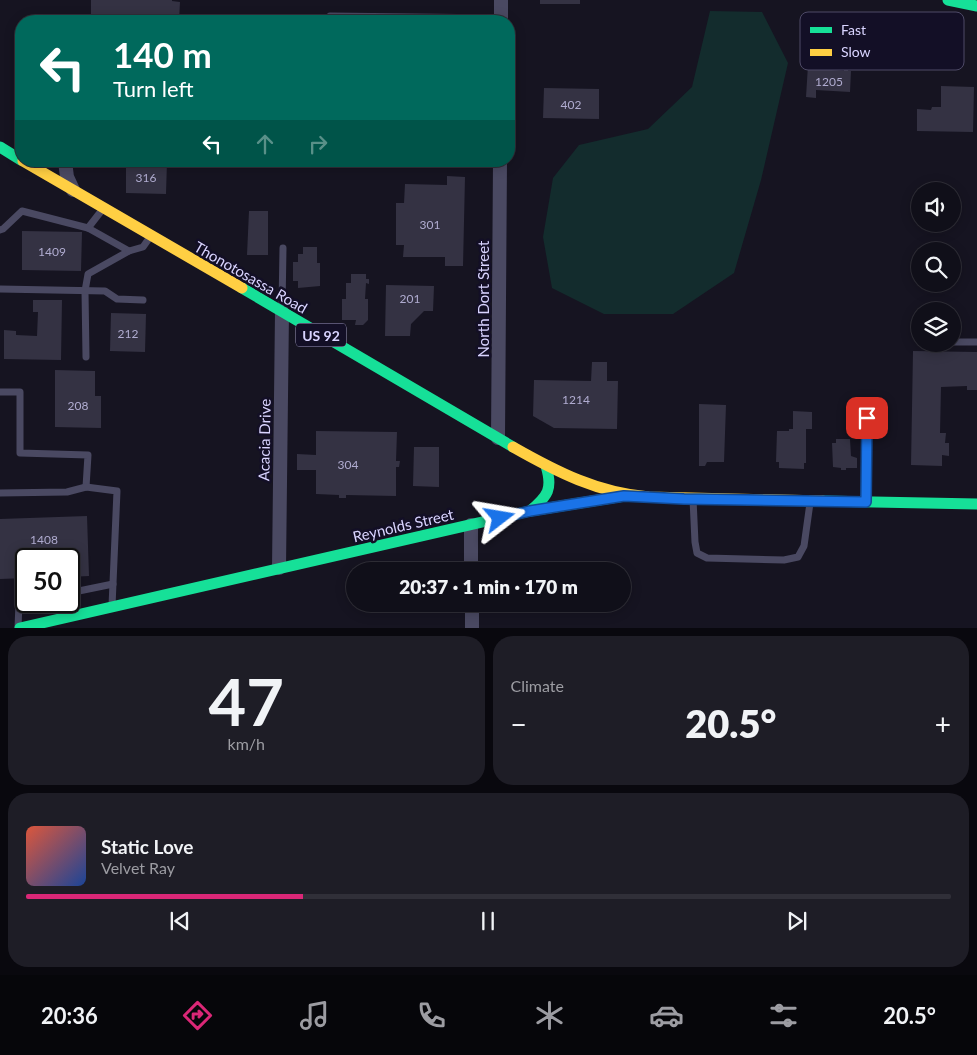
<!DOCTYPE html>
<html lang="en">
<head>
<meta charset="utf-8">
<style>
	body { margin:0; font-family:Lato,sans-serif; background:#1e1d26; color:#f1f3f6; height:100vh; display:flex; flex-direction:column; font-size:19px; white-space:nowrap }
	* { box-sizing:border-box; margin:0 }
	p { font-size:16px; color:#9c9ca2 }
	.icon { flex:none; width:28px; height:28px; fill:none; stroke:currentColor; stroke-width:2; stroke-linecap:round; stroke-linejoin:round }
	.map { position:relative; height:628px; overflow:hidden }
	.panel { display:flex; flex-direction:column; gap:8px; padding:8px; background:#09080e; flex:1 }
	.panel>* { flex:none }
	.guide { position:absolute; left:15px; top:15px; width:500px; height:152px; border-radius:20px; box-shadow:0 2px 12px #0003,0 0 0 1px #302f38; background:#00695c; color:#fff; overflow:hidden }
	.tools { position:absolute; left:911px; top:182px; display:grid; gap:10px }
	.tools a { display:grid; place-items:center; width:50px; height:50px; border-radius:50%; background:#100f19; box-shadow:0 2px 12px #0003,0 0 0 1px #302f38; font-size:25px }
	.speed { position:absolute; left:15px; top:548px; display:flex; gap:10px; font-size:25px; font-weight:700; text-align:center }
	.speed>* { display:grid; place-content:center; width:65px; height:65px; border-radius:50%; background:#100f19; box-shadow:0 2px 12px #0003,0 0 0 1px #302f38; line-height:1 }
	.speed .limit { border:2px solid #111; border-radius:8px; background:#fff; color:#111 }
	.pin { position:absolute; display:grid; place-items:center; width:42px; height:42px; color:#fff; margin:-21px; border-radius:10px; box-shadow:0 2px 8px #0006 }
	.me { position:absolute; width:55px; margin:-28px; rotate:76deg; stroke-linejoin:round; filter:drop-shadow(0 0 4px #0008) }
	.turn { display:flex; align-items:center; gap:18px; height:105px; padding:0 15px; font-size:22px }
	.turn .icon { width:65px; height:65px; stroke-width:2.5 }
	.turn b { display:block; font-size:35px; line-height:42px }
	.lanes { display:flex; align-items:center; height:48px; padding:0 15px; background:#0003; justify-content:center; gap:25px; direction:ltr }
	.lanes .off { opacity:.35 }
	.big { font-size:38px; font-weight:800; line-height:1.1 }
	.panel .widget { flex:1; display:flex; flex-direction:column; justify-content:center; gap:8px; min-width:0; padding:0 18px; border-radius:20px; background:#1e1d26 }
	.panel .dial { align-items:center; gap:0 }
	.dial b { font-size:65px; line-height:1 }
	.song { display:flex; align-items:center; gap:15px }
	.cover { width:60px; height:60px; border-radius:8px; background:linear-gradient(135deg,hsl(10 70% 55%),hsl(220 70% 35%)) }
	.played { height:5px; border-radius:2px; background:linear-gradient(90deg,#db2777 30%,#302f38 30%) }
	.keys { display:flex; justify-content:space-around; direction:ltr }
	.heat { display:flex; justify-content:space-between; align-items:center; font-size:28px; direction:ltr }
	.panel .tiles { flex:1; display:grid; gap:8px; grid-template-columns:1fr 1fr }
	.widget:last-child { grid-column:span 2 }
	.trip { position:absolute; left:346px; top:562px; width:285px; height:50px; border-radius:25px; background:#100f19; box-shadow:0 2px 12px #0003,0 0 0 1px #302f38; font-weight:800; line-height:50px; text-align:center }
	.tab-bar { display:flex; height:80px; justify-content:space-around; align-items:center; background:#06060a; color:#9c9ca2 }
	.tab-bar .icon { width:35px; height:35px }
	.tab-bar .selected { color:#db2777 }
	.tab-bar b { font-size:22px; color:#f1f3f6 }
	.map>svg:first-child { display:block }
	.green { fill:#132c2d }
	.building { fill:#343243 }
	.lines { fill:none; stroke-linecap:round; stroke-linejoin:round }
	.lane { stroke:#4a4962; stroke-width:7 }
	.street { stroke:#4a4962; stroke-width:14 }
	.fast { stroke:#16e098; stroke-width:11 }
	.slow { stroke:#ffcf43; stroke-width:11 }
	.route-casing { stroke:#114b97; stroke-width:12 }
	.route { stroke:#1a73e8; stroke-width:9 }
	.labels { text-anchor:middle; dominant-baseline:central; stroke-width:5; stroke-linejoin:round; paint-order:stroke }
	.number-label { font-size:12px; fill:#b0acd0 }
	.shield { fill:#130f26; stroke:#9e99be; stroke-width:1 }
	.shield-label { font-size:14px; font-weight:bold; fill:#d9d4ff }
	.street-label { font-size:15px; fill:#d9d4ff; stroke:#130f26 }
	.key { fill:#130f26; stroke:#4e4a67; stroke-width:1 }
	.key-label { font-size:14px; fill:#d9d4ff }
</style>
</head>
<body>
<div class="map">
<svg width="977" height="628" viewBox="0 0 977 628">
	<rect width="100%" height="100%" fill="#161421"/>
	<path class="green" d="M710,11l52,1 26,51 -27,117 -27,93 -61,41h-69l-52,-26 -9,-51 10,-59 26,-33 69,-16 44,-42z"/>
	<g class="building">
		<path d="M91,0h81v1l8,1 -1,19h-88z"/>
		<rect x="540" y="0" width="40" height="4"/>
		<path d="M808,65l24,2v3l12,1v-3h4v3h3l-1,21 -34,-2v8l-10,-1z"/>
		<path d="M941,86l33,1 -1,45 -56,-1v-22l14,1 1,-3h9z"/>
		<path d="M544,88l55,1v30l-56,-1z"/>
		<path d="M126,161h41l-1,33 -40,-1z"/>
		<path d="M447,176l18,1 -2,89h-18v-9h-42l1,-12h-8v-42h8l1,-19 42,1z"/>
		<path d="M249,211h19v44h-21z"/>
		<path d="M22,231l60,1 -1,39 -59,-1z"/>
		<path d="M303,247h14v16h3v23l-22,2v-7h-5v-19h5v-8h5z"/>
		<path d="M351,274h15v5h3v5l-3,-1 -1,16h3v21l-5,5h-8l1,-5h-14v-21h4v-16h5z"/>
		<path d="M386,285l48,1 -1,25h-9l-13,13 -1,12h-25z"/>
		<path d="M33,300h29l-1,60 -57,-1v-29l12,1v4l21,1 1,-24h-5z"/>
		<path d="M111,313l35,1 -1,38 -35,-1z"/>
		<path d="M913,351l64,1v38h-10v-4l-26,1 -1,46h6l-1,10h4v13l-7,-1v11l-31,-1z"/>
		<path d="M592,362h15v19h11l-1,48 -63,-1 -21,-12 1,-36 57,1z"/>
		<path d="M55,370l40,1v25h6v32l-46,-1z"/>
		<path d="M699,404l27,1 -2,57h-17l-2,4h-6z"/>
		<path d="M793,411l19,1v17h-6v34h-2v6l-25,-1v-6h-3l1,-31h12v-2h4z"/>
		<path d="M316,431l81,1 -1,29h4l-1,6h-3v29l-50,-1v3h-7v-3l-23,-1v-24h-19v-16l19,1z"/>
		<path d="M836,439h14l1,17 6,2v10h-11v2h-5v-2l-8,-1 -1,-24h4z"/>
		<path d="M414,447h25v40l-26,-1z"/>
		<path d="M87,516l2,60 -20,1v-18h-43v19l-26,1v-60z"/>
	</g>
	<g class="lines">
		<g class="lane">
			<path d="M330,21v-5l171,2"/>
			<path d="M88,228l14,-18"/>
			<path d="M0,230l3,-1 19,-18 66,17 41,23 -41,23 -3,17 1,66"/>
			<path d="M129,251l14,-4 7,-10"/>
			<path d="M0,289l105,2 12,8 26,1"/>
			<path d="M282,307l1,-59"/>
			<path d="M952,342h25"/>
			<path d="M0,392h20v61l68,2 -2,32"/>
			<path d="M0,493l67,-1 19,-5 31,4 -5,115"/>
			<path d="M693,499l2,43 2,11 10,5 77,2 14,-3 6,-11 6,-43"/>
			<path d="M866,499l1,-80"/>
			<path d="M69,593l44,-9"/>
			<path d="M18,628l1,-25 7,-2"/>
		</g>
		<g class="street">
			<path d="M501,21v-21"/>
			<path d="M65,161l2,16 6,13"/>
			<path d="M498,438l2,-277"/>
			<path d="M471,525v46"/>
			<path d="M279,568l3,-256"/>
			<path d="M472,604v24"/>
		</g>
		<g class="fast">
			<path d="M948,0l29,6"/>
			<path d="M0,147l21,13"/>
			<path d="M242,288l271,159"/>
			<path d="M823,501l154,3"/>
			<path d="M530,511c18,-15 23,-22 16,-45"/>
			<path d="M20,628l510,-117 94,-15"/>
		</g>
		<g class="slow">
			<path d="M23,161l219,127"/>
			<path d="M513,447c44,25 85,46 136,50l174,4"/>
		</g>
	</g>
	<g class="lines">
		<defs>
			<path id="route" d="M500,518l30,-7 94,-15 60,3 182,3 1,-84"/>
		</defs>
		<use href="#route" class="route-casing"/>
		<use href="#route" class="route"/>
	</g>
	<g class="labels">
		<g class="number-label">
			<text x="829" y="81">1205</text>
			<text x="571" y="104">402</text>
			<text x="146" y="177">316</text>
			<text x="430" y="224">301</text>
			<text x="52" y="251">1409</text>
			<text x="410" y="298">201</text>
			<text x="128" y="333">212</text>
			<text x="576" y="399">1214</text>
			<text x="78" y="405">208</text>
			<text x="348" y="464">304</text>
			<text x="44" y="539">1408</text>
		</g>
		<rect class="shield" x="296" y="323.5" width="50" height="23" rx="4"/>
		<g class="shield-label">
			<text x="321" y="335">US 92</text>
		</g>
		<g class="street-label">
			<text transform="translate(251 277) rotate(30)">Thonotosassa Road</text>
			<text transform="translate(483 299) rotate(-90)">North Dort Street</text>
			<text transform="translate(264 440) rotate(-89)">Acacia Drive</text>
			<text transform="translate(403 525) rotate(-13)">Reynolds Street</text>
		</g>
	</g>
	<rect x="800" y="12" width="164" height="58" rx="8" class="key"/>
	<rect x="810" y="27" width="22" height="6" fill="#16e098"/>
	<rect x="810" y="49" width="22" height="7" fill="#ffcf43"/>
	<g class="key-label">
		<text x="841" y="35">Fast</text>
		<text x="841" y="57">Slow</text>
	</g>
</svg>
<div class="tools">
<a><svg class="icon" aria-label="sound" viewBox="0 0 24 24"><path d="M4 9h4l5-4v14l-5-4H4zM17 9q2 3 0 6"/></svg></a>
<a><svg class="icon" aria-label="search" viewBox="0 0 24 24"><circle cx="10" cy="10" r="6"/><path d="M15 15l6 6"/></svg></a>
<a><svg class="icon" aria-label="layers" viewBox="0 0 24 24"><path d="M12 4l9 5-9 5-9-5zM3 14l9 5 9-5"/></svg></a>
</div>
<div class="speed"><div class="limit">50</div></div>
<div class="pin" style="left:867px;top:418px;background:#d93025"><svg class="icon" aria-label="arrive" viewBox="0 0 24 24"><path d="M6 21V4h12l-3 4 3 4H6"/></svg></div>
<svg class="me" style="left:500px;top:518px" viewBox="-20 -20 40 40"><path d="M0-17L14 15 0 8-14 15z" fill="#1a73e8" stroke="#fff" stroke-width="4"/></svg>
<div class="trip">20:37 · 1 min · 170 m</div>
<div class="guide">
<div class="turn"><svg class="icon" aria-label="left" viewBox="0 0 24 24"><path d="M17 20v-9H6M10 6l-5 5 5 5"/></svg><div><b>140 m</b>Turn left</div></div>
<div class="lanes"><svg class="icon" aria-label="left" viewBox="0 0 24 24"><path d="M17 20v-9H6M10 6l-5 5 5 5"/></svg><svg class="icon off" aria-label="ahead" viewBox="0 0 24 24"><path d="M12 20V5M6 11l6-6 6 6"/></svg><svg class="icon off" aria-label="right" viewBox="0 0 24 24"><path d="M7 20v-9h11M14 6l5 5-5 5"/></svg></div>
</div>
</div>
<section class="panel">
<div class="tiles">
<div class="widget dial"><b>47</b><p>km/h</p></div>
<div class="widget"><p>Climate</p>
<div class="heat"><a>−</a><b class="big">20.5°</b><a>+</a></div>
</div>
<div class="widget">
<div class="song"><i class="cover"></i><div><b>Static Love</b><p>Velvet Ray</p></div></div>
<div class="played"></div>
<div class="keys"><svg class="icon" aria-label="previous" viewBox="0 0 24 24"><path d="M18 5L8 12l10 7zM5 5v14"/></svg><svg class="icon" aria-label="pause" viewBox="0 0 24 24"><path d="M8 5v14M16 5v14"/></svg><svg class="icon" aria-label="next" viewBox="0 0 24 24"><path d="M6 5l10 7-10 7zM19 5v14"/></svg></div>
</div>
</div>
</section>
<nav class="tab-bar">
<b>20:36</b>
<svg class="icon selected" aria-label="directions" viewBox="0 0 24 24"><path d="M12 3l9 9-9 9-9-9zM9 14v-3h6M13 9l2 2-2 2"/></svg>
<svg class="icon" aria-label="music" viewBox="0 0 24 24"><path d="M9 18V5l10-2v13"/><circle cx="6" cy="18" r="3"/><circle cx="16" cy="16" r="3"/></svg>
<svg class="icon" aria-label="phone" viewBox="0 0 24 24"><path d="M5 4h4l2 5-3 2q2 4 5 5l2-3 5 2v4C11 20 4 13 5 4z"/></svg>
<svg class="icon" aria-label="climate" viewBox="0 0 24 24"><path d="M12 3v18M4 7l16 10M4 17L20 7"/></svg>
<svg class="icon" aria-label="car" viewBox="0 0 24 24"><path d="M5 17H2v-5l4-1 3-4h7l3 4 3 1v5h-3M9 17h6M6 11h13"/><circle cx="7" cy="17" r="2"/><circle cx="17" cy="17" r="2"/></svg>
<svg class="icon" aria-label="filters" viewBox="0 0 24 24"><path d="M4 7h16M4 17h16"/><circle cx="9" cy="7" r="2"/><circle cx="15" cy="17" r="2"/></svg>
<b>20.5°</b>
</nav>
</body>
</html>
